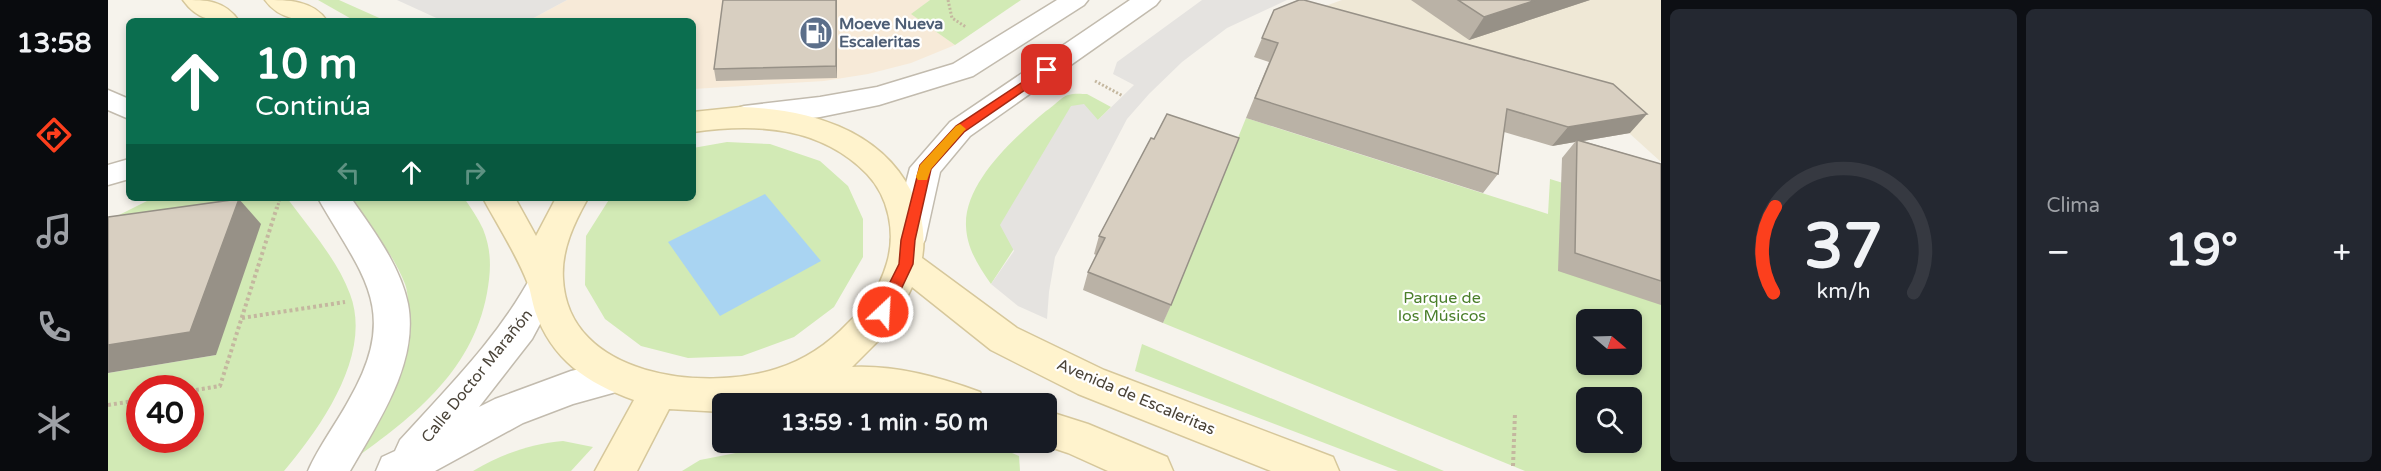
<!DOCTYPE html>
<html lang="es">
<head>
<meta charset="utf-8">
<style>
	body { margin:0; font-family:"Varela Round",sans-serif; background:#242831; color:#f1f3f6; height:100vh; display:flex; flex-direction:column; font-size:22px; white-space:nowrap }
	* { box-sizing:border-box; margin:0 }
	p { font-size:20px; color:#9ea1a6 }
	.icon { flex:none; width:33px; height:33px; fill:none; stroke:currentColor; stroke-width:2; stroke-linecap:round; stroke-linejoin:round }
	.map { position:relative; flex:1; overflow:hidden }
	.sheet { display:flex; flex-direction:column; gap:9px; padding:9px; background:#0d0f14; width:720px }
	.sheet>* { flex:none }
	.top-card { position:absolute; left:18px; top:18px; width:570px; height:183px; border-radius:9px; box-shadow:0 3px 9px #0003; background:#0b6e4f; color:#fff; overflow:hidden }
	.needle { width:39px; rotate:109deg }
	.fabs { position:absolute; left:1468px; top:309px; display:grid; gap:12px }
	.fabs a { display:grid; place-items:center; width:66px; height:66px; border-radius:9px; background:#171b24; box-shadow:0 3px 9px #0003; font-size:30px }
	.speed { position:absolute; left:18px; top:375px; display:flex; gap:12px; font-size:30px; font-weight:700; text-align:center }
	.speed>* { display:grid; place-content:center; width:78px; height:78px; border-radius:50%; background:#171b24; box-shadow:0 3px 9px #0003; line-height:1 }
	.speed .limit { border:9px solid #d22; background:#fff; color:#111 }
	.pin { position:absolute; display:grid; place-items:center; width:51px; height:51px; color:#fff; margin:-26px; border-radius:12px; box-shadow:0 3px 9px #0006 }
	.me { position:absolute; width:66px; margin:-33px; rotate:25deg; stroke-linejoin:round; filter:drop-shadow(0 0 4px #0008) }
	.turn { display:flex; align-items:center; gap:21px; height:126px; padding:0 30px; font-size:27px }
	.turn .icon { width:78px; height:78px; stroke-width:2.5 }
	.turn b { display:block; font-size:42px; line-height:51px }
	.lanes { display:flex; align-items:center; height:57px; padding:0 30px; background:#0003; justify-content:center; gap:30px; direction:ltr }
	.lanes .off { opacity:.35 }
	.big { font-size:45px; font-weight:700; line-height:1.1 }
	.sheet .tile { flex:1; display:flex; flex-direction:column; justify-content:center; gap:9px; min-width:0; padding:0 21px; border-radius:9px; background:#242831 }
	.sheet .dial { align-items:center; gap:0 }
	.dial svg { height:156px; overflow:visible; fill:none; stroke:#363941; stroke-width:7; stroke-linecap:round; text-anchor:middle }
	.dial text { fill:#f1f3f6; stroke:none }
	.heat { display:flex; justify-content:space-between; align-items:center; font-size:33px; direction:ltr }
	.sheet .tiles { flex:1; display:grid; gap:9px; grid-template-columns:repeat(2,1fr) }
	.trip { position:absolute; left:604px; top:393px; width:345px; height:60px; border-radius:9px; background:#171b24; box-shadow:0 3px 9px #0003; font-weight:700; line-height:60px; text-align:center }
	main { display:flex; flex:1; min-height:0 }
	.menu { display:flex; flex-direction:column; width:108px; justify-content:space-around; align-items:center; background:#090b0e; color:#9ea1a6 }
	.menu .icon { width:42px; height:42px }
	.menu .on { color:#fc3f1d }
	.menu b { font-size:27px; color:#f1f3f6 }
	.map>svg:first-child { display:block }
	.commercial { fill:#f7ead8 }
	.education { fill:#efe8d6 }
	.green { fill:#d2eab5; fill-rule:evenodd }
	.parking { fill:#e5e3e0 }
	.water { fill:#a9d4f2 }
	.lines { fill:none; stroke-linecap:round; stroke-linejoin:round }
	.lane-casing { stroke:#c2bbae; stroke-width:3 }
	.street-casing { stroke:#c2bbae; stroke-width:3 }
	.secondary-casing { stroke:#d6c79b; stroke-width:3 }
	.path-far1 { stroke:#c4b79f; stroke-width:3; stroke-dasharray:2 2; stroke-linecap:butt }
	.path { stroke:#c4b79f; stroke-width:4; stroke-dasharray:3 3; stroke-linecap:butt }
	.lane { fill:#fff; fill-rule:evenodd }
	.street { fill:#fff; fill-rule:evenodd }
	.secondary { fill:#fff3cd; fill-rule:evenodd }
	.wall { fill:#bab2a6 }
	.shaded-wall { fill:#979187 }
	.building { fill:#d8cfc1; stroke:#979187; stroke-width:1.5 }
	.route { fill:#fc3f1d; stroke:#a42913; stroke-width:1.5 }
	.slow { fill:#f59e0b }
	.labels { text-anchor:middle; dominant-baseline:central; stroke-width:4.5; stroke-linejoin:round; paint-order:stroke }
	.service-label { font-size:16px; font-weight:bold; fill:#4e5e75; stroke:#fff; text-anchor:start }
	.park-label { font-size:16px; fill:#4a7f2a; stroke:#fff }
	.street-label { font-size:16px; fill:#4b4439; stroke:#fff }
</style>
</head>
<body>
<main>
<nav class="menu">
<b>13:58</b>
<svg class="icon on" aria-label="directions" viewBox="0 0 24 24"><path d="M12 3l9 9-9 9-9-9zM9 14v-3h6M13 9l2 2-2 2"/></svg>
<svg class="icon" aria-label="music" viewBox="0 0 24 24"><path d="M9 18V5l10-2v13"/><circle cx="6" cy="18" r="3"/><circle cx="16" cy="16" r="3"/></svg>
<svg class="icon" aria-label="phone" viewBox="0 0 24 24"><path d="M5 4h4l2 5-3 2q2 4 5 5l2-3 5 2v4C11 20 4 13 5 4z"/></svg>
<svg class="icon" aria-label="climate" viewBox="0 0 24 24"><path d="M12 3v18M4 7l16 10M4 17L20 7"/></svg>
</nav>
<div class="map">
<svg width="1553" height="471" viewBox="0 0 1553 471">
	<rect width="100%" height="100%" fill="#f6f3ec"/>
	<path class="commercial" d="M459,0h363l-18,14 43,31 -44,18 -43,11 -44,7 -131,8v-68h-165z"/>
	<path class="education" d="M1234,0h319v162l-75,-68 -283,-80z"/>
	<g class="green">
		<path d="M210,0h21l47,21h-31z"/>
		<path d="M822,0h91l-66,45 -44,-31z"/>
		<path d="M979,94l24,13 -13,13 -107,164c-13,-19 -24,-35 -25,-58 -2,-44 50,-90 80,-115 7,-4 15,-14 22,-16 6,-2 14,-1 19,-1z"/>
		<path d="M1138,118l302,96 2,-35 111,34v258h-136l-362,-148zM1479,320h45v44h-45zM1479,398h45v44h-45z"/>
		<path d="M619,142l43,2 50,17 28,25 15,33v38l-29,50 -40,30 -52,19 -54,2 -47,-12 -36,-27 -20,-34 1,-49 24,-38h83v-50z"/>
		<path d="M45,198h134c22,30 50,61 63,96 23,60 -29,133 -66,177h-176v-98l108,-18 -101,-138zM32,388h50v52h-50z"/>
		<path d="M242,198h114c7,10 14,20 19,31 9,22 8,42 4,64 -15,81 -78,127 -141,172 19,-42 75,-138 59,-181 -12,-31 -36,-59 -55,-86z"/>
		<path d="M1034,344l302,127h-46l-263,-100z"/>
		<path d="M455,441l30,6 -22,24h-98c29,-17 57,-27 90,-30z"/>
		<path d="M685,442l195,1 31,13 1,15h-338l18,-11z"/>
	</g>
	<g class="parking">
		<path d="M289,0h170l-39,21h-85z"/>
		<path d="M1094,0h85l-60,28 -45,34 -33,32 -22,25 -72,138 -6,35 -2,27 -29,-13 -27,-22 23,-33 -14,-26 71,-119 13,-2 14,16 36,-35 -21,-11 4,-12z"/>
	</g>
	<path class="water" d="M657,194l56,67 -101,55 -52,-74z"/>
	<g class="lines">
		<defs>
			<g id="lane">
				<path d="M0,90l21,9v20l-21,-9z"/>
				<path d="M21,159v20l-21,6v-20z"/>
			</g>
			<g id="street">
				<path d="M949,0h31l-4,5 -111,71 -94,29 -59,12 -76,9 -10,-3 -5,-7 5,-7 10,-3 76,-9 57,-10 76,-23z"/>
				<path d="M1022,0h30l-4,5 -186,131 -30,36 -15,68 -5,9 -12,4 -12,-4 -5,-9 19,-72 40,-46z"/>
				<path d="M210,198h33c22,32 49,67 57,106 11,59 -30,118 -58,167h-42c11,-25 28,-47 41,-71 52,-91 13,-124 -31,-202z"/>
				<path d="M437,269l12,4 5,10 -30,56 -53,68 16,-8 76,-28 43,-10 13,4 6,12 -6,12 -54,15 -50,19 -88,48h-59l6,-14 13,-6 5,-11c48,-53 99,-103 133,-167z"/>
			</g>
			<g id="secondary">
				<path d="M75,0c24,0 41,0 56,21 -24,0 -40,1 -56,-21z"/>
				<path d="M157,0c23,0 48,0 62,21 -23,0 -47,0 -62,-21z"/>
				<path d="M633,107c65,2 138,21 170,84 11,20 15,44 11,67l95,70 87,42 229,87 6,14h-68l-193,-77 -87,-44 -79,-63 -19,39 -41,41c42,-2 88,10 128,25l5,12h-84l-43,-4 -69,3 -7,-3 -10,4h-49v8l-54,-3 -32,62h-42l39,-71c-47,-17 -82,-40 -99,-89 -3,-9 -4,-19 -7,-27 -11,-29 -30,-58 -45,-86h32l21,38 20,-38h32c-14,25 -27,52 -25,81 5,98 141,113 213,90 29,-9 52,-25 72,-46 20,-19 31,-33 39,-60 9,-30 2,-66 -20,-89 -47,-48 -112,-51 -174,-42v-20z"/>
				<path d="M939,411l41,13 79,33 6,14h-65l-40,-18 -33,-11h12z"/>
			</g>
		</defs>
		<use href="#lane" class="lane-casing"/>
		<use href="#street" class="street-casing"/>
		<use href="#secondary" class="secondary-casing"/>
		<g class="path-far1">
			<path d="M840,0l4,18 14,9"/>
			<path d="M987,81l28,15"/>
			<path d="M169,209l3,-11"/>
		</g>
		<g class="path">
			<path d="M134,318l103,-16"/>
			<path d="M82,391l30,-5 57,-179"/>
			<path d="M0,405l32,-5"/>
			<path d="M1405,466l2,-53"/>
		</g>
		<use href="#lane" class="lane"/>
		<use href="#street" class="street"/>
		<use href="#secondary" class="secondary"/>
	</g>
	<g class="wall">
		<path d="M729,0v78l-121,3 -2,-12z"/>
		<path d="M1303,0h179l-121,40z"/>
		<path d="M1166,10l356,123 -47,8 78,23v141l-103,-34 4,-113 13,-16 -23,4 -48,-14 -6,42 -15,19 -237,-75 23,-56 -15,-5z"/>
		<path d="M1043,138l20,167 -8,18 -80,-33 5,-18 8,-17 -2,-1 5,-18z"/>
	</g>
	<g class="shaded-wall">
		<path d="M728,0h1v78l-1,-12z"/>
		<path d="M1428,0h54l-121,40 15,-23z"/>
		<path d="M1539,114l-17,19 -53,9v-2l-2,2 -23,4 16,-19z"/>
		<path d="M131,199l22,25 -45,131 -108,18v-28z"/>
	</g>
	<g class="building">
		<path d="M615,0h113v66l-122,3z"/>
		<path d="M1191,0h5l309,84 34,30 -79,13 -61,-18 -9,65 -243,-76 23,-55 -16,-5 12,-28z"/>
		<path d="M1350,0h78l-52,17z"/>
		<path d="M1059,114l72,24 -68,167 -83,-33 17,-34 -6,-2 52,-98 3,1z"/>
		<path d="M1469,140l84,24v117l-86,-28z"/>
		<path d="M131,199l-49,133 -82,13v-128z"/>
	</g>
	<path class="route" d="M939,66l4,1v5l-87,60 -33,37 -16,71 -2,24 -25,53h-11l-2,-5 24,-48 2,-24 19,-75 36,-39z"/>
	<path class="slow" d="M852,124l6,5 -2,2 -33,38 -4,11h-9l-2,-3 4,-12 36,-39z"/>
	<defs>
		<symbol id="fuel-disc" viewBox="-11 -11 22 22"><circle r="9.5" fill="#5c6f8a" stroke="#fff"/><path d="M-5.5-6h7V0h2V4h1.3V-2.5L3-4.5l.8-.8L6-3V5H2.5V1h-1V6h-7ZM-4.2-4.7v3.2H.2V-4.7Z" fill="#fff"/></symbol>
	</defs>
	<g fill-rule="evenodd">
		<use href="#fuel-disc" x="689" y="14" width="38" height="38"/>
	</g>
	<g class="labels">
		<g class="service-label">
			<text x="731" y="24">Moeve Nueva<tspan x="731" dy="18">Escaleritas</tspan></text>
		</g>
		<g class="park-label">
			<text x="1334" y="298">Parque de<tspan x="1334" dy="18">los Músicos</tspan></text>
		</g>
		<g class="street-label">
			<text transform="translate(369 376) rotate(-51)">Calle Doctor Marañón</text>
			<text transform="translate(1028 397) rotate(23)">Avenida de Escaleritas</text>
		</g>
	</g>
</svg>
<div class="fabs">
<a><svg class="needle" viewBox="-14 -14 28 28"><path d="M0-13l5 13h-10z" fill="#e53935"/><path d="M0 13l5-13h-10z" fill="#9ea1a6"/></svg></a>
<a><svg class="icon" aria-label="search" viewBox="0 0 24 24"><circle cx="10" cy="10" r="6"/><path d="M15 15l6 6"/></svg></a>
</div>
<div class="speed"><div class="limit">40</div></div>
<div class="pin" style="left:939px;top:70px;background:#d93025"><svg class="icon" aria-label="arrive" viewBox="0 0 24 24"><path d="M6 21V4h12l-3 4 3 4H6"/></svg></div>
<svg class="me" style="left:775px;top:312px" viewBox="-20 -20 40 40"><circle r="17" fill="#fc3f1d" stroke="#fff" stroke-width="3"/><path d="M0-11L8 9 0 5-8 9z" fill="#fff"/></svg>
<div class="trip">13:59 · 1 min · 50 m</div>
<div class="top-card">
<div class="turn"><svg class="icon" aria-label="ahead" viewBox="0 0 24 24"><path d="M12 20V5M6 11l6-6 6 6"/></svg><div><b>10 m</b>Continúa</div></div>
<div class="lanes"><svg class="icon off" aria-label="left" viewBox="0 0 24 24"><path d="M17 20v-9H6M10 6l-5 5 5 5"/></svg><svg class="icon" aria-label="ahead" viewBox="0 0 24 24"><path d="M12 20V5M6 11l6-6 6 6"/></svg><svg class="icon off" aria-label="right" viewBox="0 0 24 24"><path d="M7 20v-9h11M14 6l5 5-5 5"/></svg></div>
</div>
</div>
<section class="sheet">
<div class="tiles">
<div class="tile dial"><svg viewBox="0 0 100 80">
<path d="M14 69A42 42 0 1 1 86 69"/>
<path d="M14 69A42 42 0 0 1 15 25" stroke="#fc3f1d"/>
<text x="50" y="56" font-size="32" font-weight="700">37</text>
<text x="50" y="72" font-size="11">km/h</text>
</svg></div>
<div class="tile"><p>Clima</p>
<div class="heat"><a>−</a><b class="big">19°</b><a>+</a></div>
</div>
</div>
</section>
</main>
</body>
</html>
